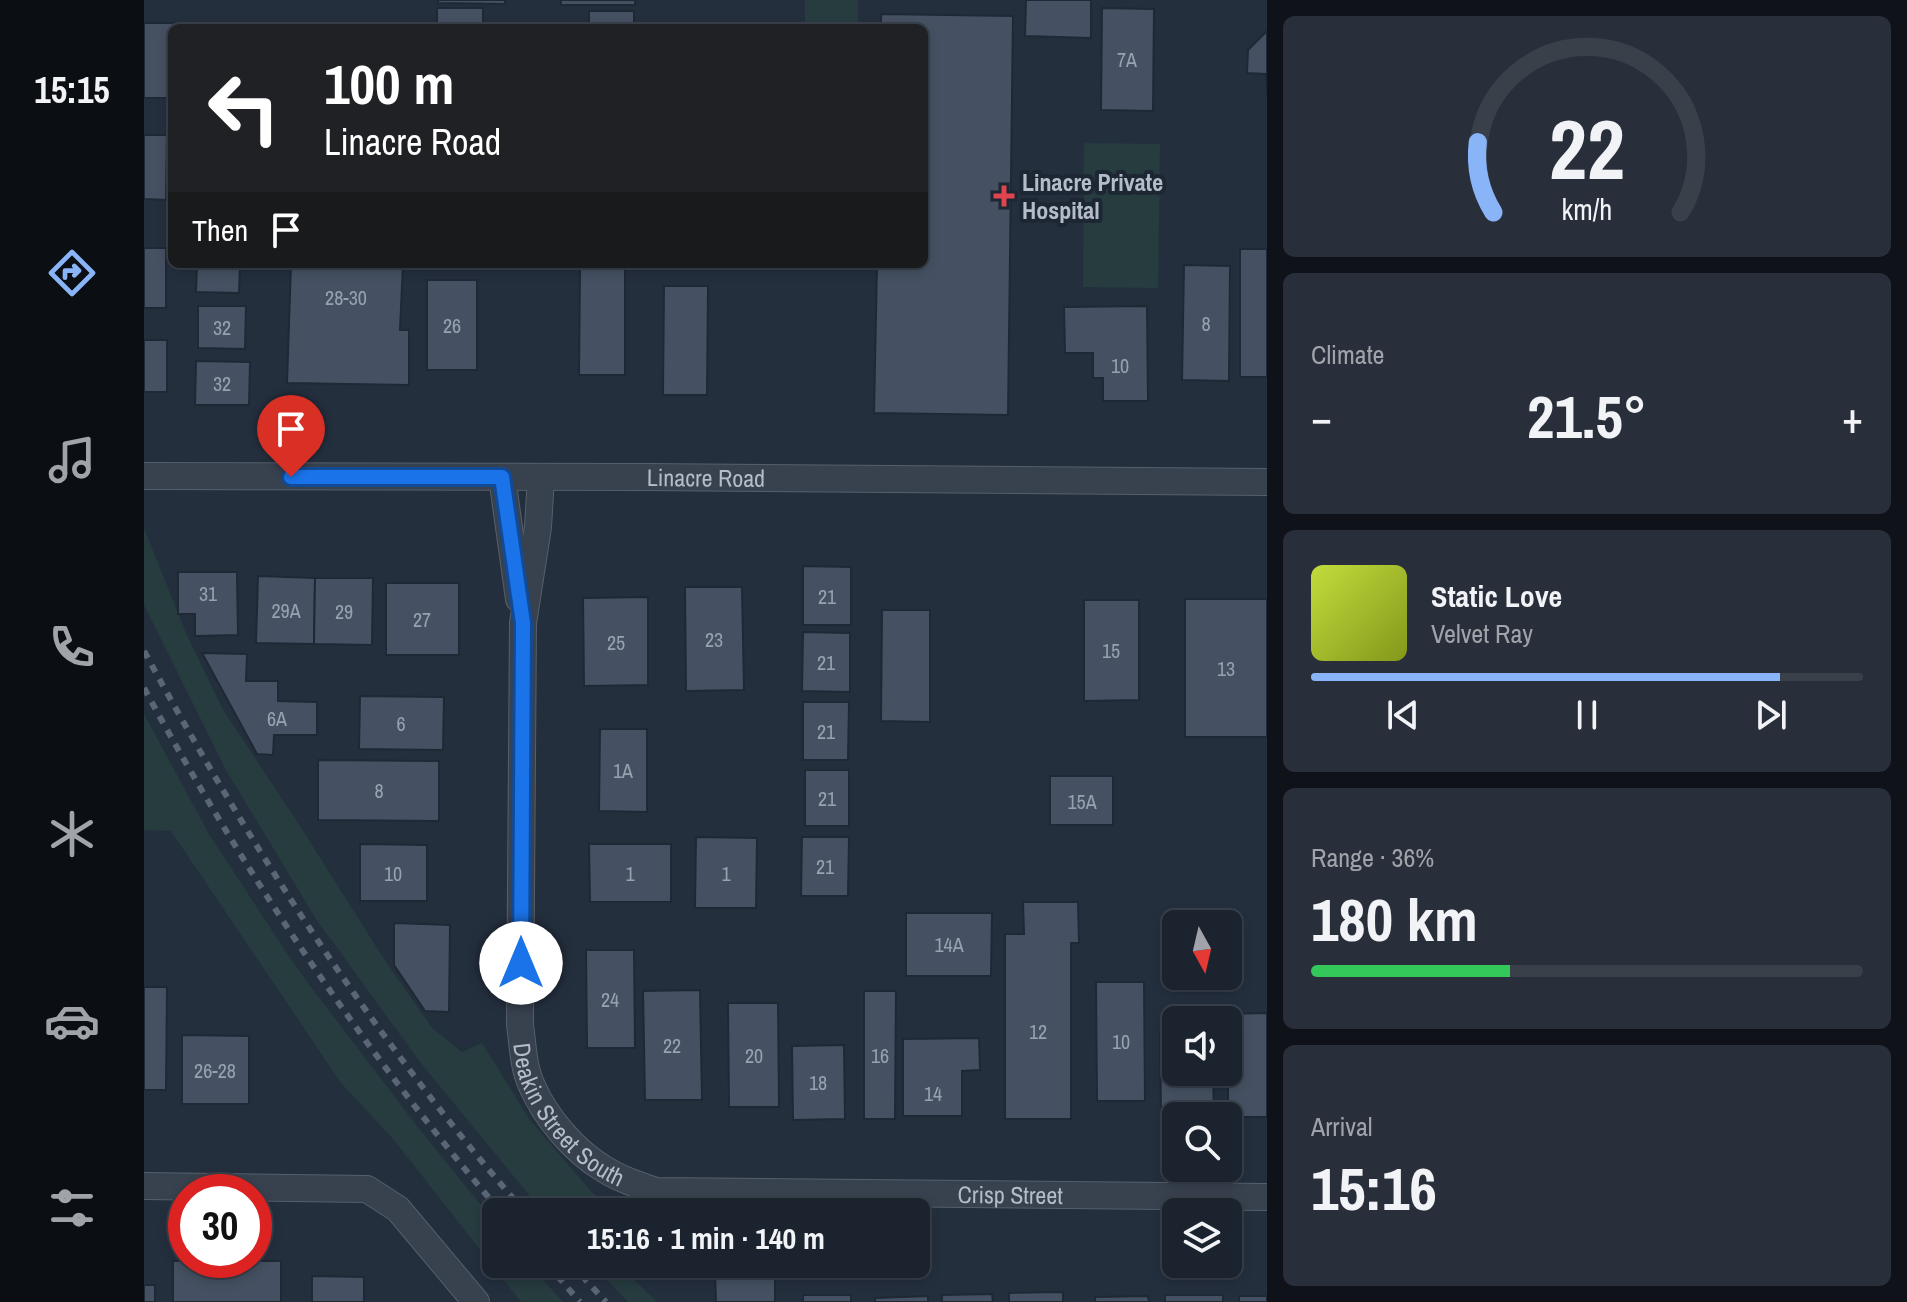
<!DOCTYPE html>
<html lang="en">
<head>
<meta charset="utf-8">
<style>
	body { margin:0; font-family:"Archivo Narrow",sans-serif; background:#282f3a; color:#f1f3f6; height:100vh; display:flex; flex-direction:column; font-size:30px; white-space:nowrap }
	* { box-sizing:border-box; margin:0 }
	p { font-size:26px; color:#a0a4aa }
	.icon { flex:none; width:44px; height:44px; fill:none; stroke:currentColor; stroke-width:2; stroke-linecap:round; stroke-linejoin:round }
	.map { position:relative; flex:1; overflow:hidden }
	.details { display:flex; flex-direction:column; gap:16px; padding:16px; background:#0f1319; width:640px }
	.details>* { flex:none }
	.hud { position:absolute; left:24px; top:24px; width:760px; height:244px; border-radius:12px; box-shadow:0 4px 12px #0003,0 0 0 2px #39404a; background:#202124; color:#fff; overflow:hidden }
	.needle { width:52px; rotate:172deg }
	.fabs { position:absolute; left:1018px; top:910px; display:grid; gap:16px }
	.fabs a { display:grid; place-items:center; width:80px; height:80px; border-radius:12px; background:#1b232e; box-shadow:0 4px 12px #0003,0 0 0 2px #39404a; font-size:40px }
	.speed { position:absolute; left:24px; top:1174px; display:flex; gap:16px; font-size:40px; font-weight:700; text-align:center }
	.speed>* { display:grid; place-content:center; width:104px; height:104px; border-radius:50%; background:#1b232e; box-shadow:0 4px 12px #0003,0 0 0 2px #39404a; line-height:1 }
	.speed .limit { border:12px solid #d22; background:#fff; color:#111 }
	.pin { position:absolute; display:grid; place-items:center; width:68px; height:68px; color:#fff; margin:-82px -34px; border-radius:50% 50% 50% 0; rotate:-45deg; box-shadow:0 0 8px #0007 }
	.pin .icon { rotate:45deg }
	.me { position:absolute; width:88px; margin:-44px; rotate:0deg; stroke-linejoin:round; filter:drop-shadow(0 0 6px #0008) }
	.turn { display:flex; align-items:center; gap:28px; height:168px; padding:0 24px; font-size:36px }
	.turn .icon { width:104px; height:104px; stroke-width:2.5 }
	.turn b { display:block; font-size:56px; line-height:68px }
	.then { display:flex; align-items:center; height:76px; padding:0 24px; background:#0003; gap:16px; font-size:30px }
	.big { font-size:60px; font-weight:800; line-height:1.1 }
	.details .card { flex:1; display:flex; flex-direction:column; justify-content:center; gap:12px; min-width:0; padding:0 28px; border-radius:12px; background:#282f3a }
	.details .dial { align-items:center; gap:0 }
	.dial svg { height:208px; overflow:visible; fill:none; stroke:#39404a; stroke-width:7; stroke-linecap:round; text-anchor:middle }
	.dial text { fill:#f1f3f6; stroke:none }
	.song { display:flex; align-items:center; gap:24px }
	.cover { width:96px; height:96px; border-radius:12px; background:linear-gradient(135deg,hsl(70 70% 55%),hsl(70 70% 35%)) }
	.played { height:8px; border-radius:4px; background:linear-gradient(90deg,#8ab4f8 85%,#39404a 85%) }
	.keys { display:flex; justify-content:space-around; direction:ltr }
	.heat { display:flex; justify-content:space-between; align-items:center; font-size:44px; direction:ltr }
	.charge { height:12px; border-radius:6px; background:linear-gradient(90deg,#34c759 36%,#39404a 0) }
	.trip { position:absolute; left:338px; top:1198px; width:448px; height:80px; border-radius:12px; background:#1b232e; box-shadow:0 4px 12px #0003,0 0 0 2px #39404a; font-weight:800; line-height:80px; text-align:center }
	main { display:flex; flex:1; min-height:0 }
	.dock { display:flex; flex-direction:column; width:144px; justify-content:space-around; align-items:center; background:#0b0e12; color:#a0a4aa }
	.dock .icon { width:56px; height:56px }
	.dock .selected { color:#8ab4f8 }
	.dock b { font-size:36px; color:#f1f3f6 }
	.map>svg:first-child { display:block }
	.green { fill:#263c3f }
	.building { fill:#455162; stroke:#1f2835; stroke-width:2 }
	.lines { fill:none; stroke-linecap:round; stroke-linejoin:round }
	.minor-casing { stroke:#565f6c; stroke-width:28 }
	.minor { stroke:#38414e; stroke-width:26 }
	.rail { stroke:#5a6575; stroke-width:6; stroke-dasharray:8 8; stroke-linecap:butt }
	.route-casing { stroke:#114b97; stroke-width:20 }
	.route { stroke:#1a73e8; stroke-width:14 }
	.health-dot { fill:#e0444e; stroke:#1d2633; stroke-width:3 }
	.labels { text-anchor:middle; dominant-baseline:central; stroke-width:8; stroke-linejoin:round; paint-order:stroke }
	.number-label { font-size:20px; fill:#98a1af }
	.poi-label { font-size:24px; font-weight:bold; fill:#b4bcc9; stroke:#1d2633; text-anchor:start }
	.street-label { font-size:24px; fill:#b4bcc9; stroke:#1d2633 }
</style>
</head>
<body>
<main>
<nav class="dock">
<b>15:15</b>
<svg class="icon selected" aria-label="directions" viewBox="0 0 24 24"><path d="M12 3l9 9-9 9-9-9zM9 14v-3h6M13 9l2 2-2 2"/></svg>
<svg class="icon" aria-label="music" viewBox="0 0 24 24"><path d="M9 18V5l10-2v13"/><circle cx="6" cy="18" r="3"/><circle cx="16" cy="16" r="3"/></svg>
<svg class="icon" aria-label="phone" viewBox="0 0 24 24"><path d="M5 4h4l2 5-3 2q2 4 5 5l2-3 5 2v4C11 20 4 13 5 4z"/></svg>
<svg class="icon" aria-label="climate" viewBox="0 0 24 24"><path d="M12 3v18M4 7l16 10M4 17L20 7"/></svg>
<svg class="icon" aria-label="car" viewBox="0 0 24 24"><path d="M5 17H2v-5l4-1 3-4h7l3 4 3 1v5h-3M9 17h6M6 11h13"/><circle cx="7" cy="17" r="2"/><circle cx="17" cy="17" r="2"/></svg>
<svg class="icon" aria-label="filters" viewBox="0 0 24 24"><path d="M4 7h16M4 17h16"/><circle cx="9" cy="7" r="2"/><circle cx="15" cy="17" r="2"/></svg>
</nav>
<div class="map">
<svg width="1123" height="1302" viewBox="0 0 1123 1302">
	<rect width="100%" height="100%" fill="#242f3e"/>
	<g class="green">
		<rect x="661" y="0" width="53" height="28"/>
		<path d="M940,143l76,1 -2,144 -75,-1z"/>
		<path d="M0,528l42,105 36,75 80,121 80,127 50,72 30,24 20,-9 48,77 60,70 22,22h-69l-123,-150 -104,-143 -90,-149 -82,-165z"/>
		<path d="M0,714l65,120 77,118 25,35 106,139 79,98v40h32l35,38h-42l-127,-162 -53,-57 -170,-252 -27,-1z"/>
		<path d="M448,1264h25l40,38h-29z"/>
	</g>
	<g class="building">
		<path d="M294,0h67v4l-67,-1z"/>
		<rect x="417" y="0" width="74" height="5"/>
		<path d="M882,0h65v38l-66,-2z"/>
		<path d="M293,8h46v19l16,-1v2h-62z"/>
		<path d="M958,8l52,1 -1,102 -52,-1z"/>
		<rect x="445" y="11" width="45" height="17"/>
		<path d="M737,14l132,2 -5,399 -134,-2 3,-149h47v-236h-43z"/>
		<path d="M0,23h41v5h-13v70h-28z"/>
		<path d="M1123,31v66l-1,-23 -19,-1 1,-23z"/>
		<path d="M0,135h23l-1,65 -22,-1z"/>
		<rect x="0" y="248" width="22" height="60"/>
		<rect x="1096" y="249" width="27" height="128"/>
		<path d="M53,264h43l-1,29 -43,-1z"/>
		<path d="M147,264h112l-3,66h9v55l-122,-2z"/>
		<path d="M1040,265l46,1 -1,115 -47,-1z"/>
		<path d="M436,267h45v108h-46z"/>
		<rect x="283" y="280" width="50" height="90"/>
		<path d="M520,286h44l-1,109h-44z"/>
		<path d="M54,306h48l-1,43 -47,-1z"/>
		<path d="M1003,306l1,95h-45v-23h-10v-25h-28l-1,-46z"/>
		<rect x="0" y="340" width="23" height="52"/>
		<path d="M52,361l54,1 -1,43h-54z"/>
		<path d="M659,566l48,1v58h-48z"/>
		<path d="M34,572h59l1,63 -43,1v-22h-17z"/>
		<path d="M114,576l57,2 -1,66 -58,-1z"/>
		<path d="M171,578h58l-1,67 -58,-1z"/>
		<rect x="242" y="583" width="73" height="72"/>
		<path d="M541,587h57l2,103 -58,1z"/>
		<path d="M504,597v88l-64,1 -1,-88z"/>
		<rect x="1041" y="599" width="82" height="138"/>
		<path d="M940,600h55v100l-55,1z"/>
		<path d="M738,610h48v112l-49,-1z"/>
		<path d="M659,632l47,1v59l-48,-1z"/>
		<path d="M58,653l45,1 -1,27h32v20l39,1v33h-43l-1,20 -16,-1z"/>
		<path d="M216,696l84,1 -1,53 -84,-1z"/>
		<path d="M659,702h46l-1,58h-45z"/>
		<path d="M456,729h47v83l-48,-1z"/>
		<path d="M174,760l121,1v60l-121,-1z"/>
		<rect x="661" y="770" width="44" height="56"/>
		<rect x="906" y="776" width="63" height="49"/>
		<path d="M552,837l61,1 -1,70h-61z"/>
		<path d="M658,837h47l-1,59h-47z"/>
		<path d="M216,844l67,1v56h-67z"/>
		<path d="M445,844h82v58h-81z"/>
		<path d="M879,902h55l1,41h-8v176h-66v-185h19z"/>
		<path d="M762,913h86l-1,63h-85z"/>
		<path d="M250,923l56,2 -1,87 -24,-1 -31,-46z"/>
		<path d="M442,950h48l1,98h-48z"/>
		<path d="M952,982h48l1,119h-48z"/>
		<path d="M0,987h23l-1,103h-22z"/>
		<path d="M556,990l2,110h-57l-2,-109z"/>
		<path d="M720,991h32l-1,128h-31z"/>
		<path d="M584,1003h50l1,104h-50z"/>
		<path d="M1123,1013v104h-39v-97h-2v-6z"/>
		<path d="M1016,1034h16v38h37l1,42 -53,1z"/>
		<path d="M38,1035l67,1v68h-67z"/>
		<path d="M835,1038l1,32 -18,1v45h-59v-77z"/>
		<path d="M700,1045l1,74 -52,1 -1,-74z"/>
		<rect x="29" y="1261" width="108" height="41"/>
		<path d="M631,1270v32h-59l-1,-31z"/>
		<path d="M168,1276l52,1v25h-52z"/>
		<rect x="0" y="1285" width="11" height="17"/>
		<path d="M919,1292v10h-54v-9z"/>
		<path d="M848,1294l1,8h-51v-7z"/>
		<rect x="659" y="1295" width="48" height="7"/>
		<rect x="1021" y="1295" width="58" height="7"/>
		<path d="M784,1296v6h-53v-4z"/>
		<path d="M1004,1296l1,6h-54v-5z"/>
		<rect x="1095" y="1296" width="28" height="6"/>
	</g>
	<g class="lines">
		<defs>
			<g id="minor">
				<path id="s1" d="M0,476l502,1 621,5"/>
				<path d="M358,477l17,122"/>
				<path id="s2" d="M397,477l-3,50 -15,96 -3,402c3,20 3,42 12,61 14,32 42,65 72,83 16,10 34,16 52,22l611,6"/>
				<path d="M0,1186l223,3 31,20 78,93"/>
			</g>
		</defs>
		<use href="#minor" class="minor-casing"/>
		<use href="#minor" class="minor"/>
		<g class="rail">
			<path d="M0,651c108,199 231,390 381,561"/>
			<path d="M0,688c101,186 219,363 357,524"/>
			<path d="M403,1264l33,38"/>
			<path d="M427,1264l35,38"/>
		</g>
	</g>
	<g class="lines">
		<defs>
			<path id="route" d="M147,477h211l21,146 -2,340"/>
		</defs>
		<use href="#route" class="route-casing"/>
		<use href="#route" class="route"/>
	</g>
	<path class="health-dot" d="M856 184h8v8h8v8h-8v8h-8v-8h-8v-8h8z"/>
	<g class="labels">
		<g class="number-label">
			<text x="983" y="59">7A</text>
			<text x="202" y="297">28-30</text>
			<text x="1062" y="323">8</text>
			<text x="308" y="325">26</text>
			<text x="78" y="327">32</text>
			<text x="976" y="365">10</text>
			<text x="78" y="383">32</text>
			<text x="64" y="593">31</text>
			<text x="683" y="596">21</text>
			<text x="142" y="610">29A</text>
			<text x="200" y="611">29</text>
			<text x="278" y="619">27</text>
			<text x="570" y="639">23</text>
			<text x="472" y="642">25</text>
			<text x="967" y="650">15</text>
			<text x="682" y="662">21</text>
			<text x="1082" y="668">13</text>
			<text x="133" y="718">6A</text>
			<text x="257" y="723">6</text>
			<text x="682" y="731">21</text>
			<text x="479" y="770">1A</text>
			<text x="235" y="790">8</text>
			<text x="683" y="798">21</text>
			<text x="938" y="801">15A</text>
			<text x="681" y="866">21</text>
			<text x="249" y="873">10</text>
			<text x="486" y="873">1</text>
			<text x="582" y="873">1</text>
			<text x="805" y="944">14A</text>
			<text x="466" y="999">24</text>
			<text x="894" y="1031">12</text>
			<text x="977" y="1041">10</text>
			<text x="528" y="1045">22</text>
			<text x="610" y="1055">20</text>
			<text x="736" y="1055">16</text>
			<text x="71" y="1070">26-28</text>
			<text x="674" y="1082">18</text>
			<text x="789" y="1093">14</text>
		</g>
		<g class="poi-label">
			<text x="878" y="182">Linacre Private<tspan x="878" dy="28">Hospital</tspan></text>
		</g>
		<g class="street-label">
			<text stroke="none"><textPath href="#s1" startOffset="562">Linacre Road</textPath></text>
			<text stroke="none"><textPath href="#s2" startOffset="656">Deakin Street South</textPath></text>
			<text stroke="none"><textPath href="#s2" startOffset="1134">Crisp Street</textPath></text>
		</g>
	</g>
</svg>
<div class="fabs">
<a><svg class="needle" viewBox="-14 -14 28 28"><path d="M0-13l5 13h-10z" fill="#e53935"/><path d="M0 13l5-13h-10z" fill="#a0a4aa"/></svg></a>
<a><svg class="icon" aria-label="sound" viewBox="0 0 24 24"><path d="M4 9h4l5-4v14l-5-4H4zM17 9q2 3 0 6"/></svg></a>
<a><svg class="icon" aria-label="search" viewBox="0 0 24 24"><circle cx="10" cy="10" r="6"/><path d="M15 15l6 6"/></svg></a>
<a><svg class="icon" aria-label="layers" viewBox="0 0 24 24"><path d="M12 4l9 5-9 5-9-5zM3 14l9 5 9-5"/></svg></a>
</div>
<div class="speed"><div class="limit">30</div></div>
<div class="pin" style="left:147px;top:477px;background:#d93025"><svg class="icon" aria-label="arrive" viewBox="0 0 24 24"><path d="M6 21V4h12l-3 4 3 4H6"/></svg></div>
<svg class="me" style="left:377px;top:963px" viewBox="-20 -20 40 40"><circle r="19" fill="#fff"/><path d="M0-13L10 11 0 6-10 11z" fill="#1a73e8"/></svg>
<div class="trip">15:16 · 1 min · 140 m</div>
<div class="hud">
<div class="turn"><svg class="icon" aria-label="left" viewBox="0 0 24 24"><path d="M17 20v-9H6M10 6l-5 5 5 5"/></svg><div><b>100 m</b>Linacre Road</div></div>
<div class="then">Then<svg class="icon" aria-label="arrive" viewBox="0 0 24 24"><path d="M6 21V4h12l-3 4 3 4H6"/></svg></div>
</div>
</div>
<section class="details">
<div class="card dial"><svg viewBox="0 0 100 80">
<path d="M14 69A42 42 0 1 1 86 69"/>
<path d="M14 69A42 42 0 0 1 8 42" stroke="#8ab4f8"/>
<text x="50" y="56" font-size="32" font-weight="700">22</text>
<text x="50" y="72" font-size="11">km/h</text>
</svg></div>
<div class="card"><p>Climate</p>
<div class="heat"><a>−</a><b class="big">21.5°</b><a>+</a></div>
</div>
<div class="card">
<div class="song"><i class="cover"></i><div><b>Static Love</b><p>Velvet Ray</p></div></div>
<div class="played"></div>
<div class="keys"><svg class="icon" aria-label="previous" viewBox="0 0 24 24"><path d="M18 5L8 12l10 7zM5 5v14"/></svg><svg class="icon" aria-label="pause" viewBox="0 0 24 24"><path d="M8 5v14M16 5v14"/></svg><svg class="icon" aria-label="next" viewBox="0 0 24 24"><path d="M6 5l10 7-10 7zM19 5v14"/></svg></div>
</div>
<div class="card"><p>Range · 36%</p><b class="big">180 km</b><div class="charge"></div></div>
<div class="card"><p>Arrival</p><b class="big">15:16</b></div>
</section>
</main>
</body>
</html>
